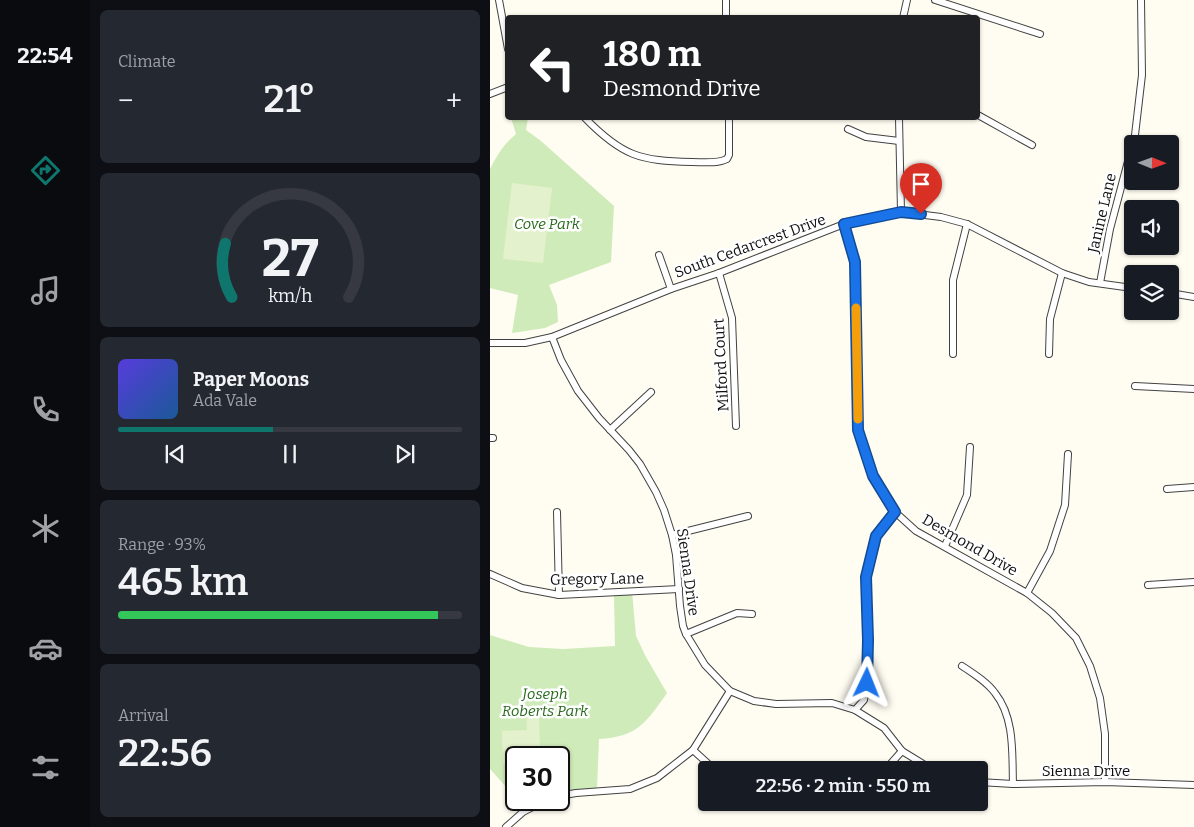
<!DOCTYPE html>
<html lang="en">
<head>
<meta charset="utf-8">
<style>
	body { margin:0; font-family:Bitter,serif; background:#242831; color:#f1f3f6; height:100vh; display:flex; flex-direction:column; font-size:19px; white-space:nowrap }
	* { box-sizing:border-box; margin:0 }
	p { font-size:16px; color:#9ea1a6 }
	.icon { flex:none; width:28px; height:28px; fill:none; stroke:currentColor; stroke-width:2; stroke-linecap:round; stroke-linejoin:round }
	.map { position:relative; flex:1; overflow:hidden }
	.panel { display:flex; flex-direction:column; gap:10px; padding:10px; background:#0d0f14; width:400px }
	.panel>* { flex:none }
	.guide { position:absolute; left:15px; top:15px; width:475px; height:105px; border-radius:5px; box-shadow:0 1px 4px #0004; background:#202124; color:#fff; overflow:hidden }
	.needle { width:32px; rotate:91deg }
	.tools { position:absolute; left:634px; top:135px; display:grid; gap:10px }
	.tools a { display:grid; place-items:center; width:55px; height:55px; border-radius:5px; background:#171b24; box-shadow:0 1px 4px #0004; font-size:25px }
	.speed { position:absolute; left:15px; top:746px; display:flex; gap:10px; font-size:25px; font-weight:700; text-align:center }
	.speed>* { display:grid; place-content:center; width:65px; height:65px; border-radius:50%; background:#171b24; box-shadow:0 1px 4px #0004; line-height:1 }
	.speed .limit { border:2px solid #111; border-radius:8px; background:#fff; color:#111 }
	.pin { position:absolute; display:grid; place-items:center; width:42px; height:42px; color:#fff; margin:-51px -21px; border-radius:50% 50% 50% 0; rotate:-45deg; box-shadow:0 0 5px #0007 }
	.pin .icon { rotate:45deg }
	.me { position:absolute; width:55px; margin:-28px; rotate:2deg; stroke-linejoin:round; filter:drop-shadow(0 0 4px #0008) }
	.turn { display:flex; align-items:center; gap:18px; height:105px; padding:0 15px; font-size:22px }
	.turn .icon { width:65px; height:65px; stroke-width:2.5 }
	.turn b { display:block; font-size:35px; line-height:42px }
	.big { font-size:38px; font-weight:600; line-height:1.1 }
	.panel .tile { flex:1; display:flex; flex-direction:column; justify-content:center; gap:8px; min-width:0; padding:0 18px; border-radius:8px; background:#242831 }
	.panel .dial { align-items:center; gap:0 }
	.dial svg { height:130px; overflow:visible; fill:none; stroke:#363941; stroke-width:7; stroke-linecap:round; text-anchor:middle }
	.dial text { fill:#f1f3f6; stroke:none }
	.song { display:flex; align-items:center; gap:15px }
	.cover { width:60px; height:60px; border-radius:8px; background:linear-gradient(135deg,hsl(250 70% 55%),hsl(210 70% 35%)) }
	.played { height:5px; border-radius:2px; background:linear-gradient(90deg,#0f766e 45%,#363941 45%) }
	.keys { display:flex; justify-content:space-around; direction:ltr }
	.heat { display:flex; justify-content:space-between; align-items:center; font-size:28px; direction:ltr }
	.charge { height:8px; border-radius:4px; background:linear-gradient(90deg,#34c759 93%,#363941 0) }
	.trip { position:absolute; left:208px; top:761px; width:290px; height:50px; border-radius:5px; background:#171b24; box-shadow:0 1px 4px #0004; font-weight:600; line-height:50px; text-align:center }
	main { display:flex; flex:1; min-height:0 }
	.menu { display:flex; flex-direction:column; width:90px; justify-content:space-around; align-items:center; background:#090b0e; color:#9ea1a6 }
	.menu .icon { width:35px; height:35px }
	.menu .on { color:#0f766e }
	.menu b { font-size:22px; color:#f1f3f6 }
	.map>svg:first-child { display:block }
	.park { fill:#d0ebba }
	.pitch { fill:#e3f2cc }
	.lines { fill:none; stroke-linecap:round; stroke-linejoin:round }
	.street-casing { stroke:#424242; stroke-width:8 }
	.street { stroke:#fff; stroke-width:6 }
	.route-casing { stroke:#114b97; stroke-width:12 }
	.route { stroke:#1a73e8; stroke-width:9 }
	.slow { stroke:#f59e0b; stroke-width:9 }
	.labels { text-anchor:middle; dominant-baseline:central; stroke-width:5; stroke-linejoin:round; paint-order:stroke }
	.street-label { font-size:15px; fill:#0f0f0f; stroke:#fff }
	.park-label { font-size:15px; font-style:italic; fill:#286a1d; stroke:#fff }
</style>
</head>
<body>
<main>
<nav class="menu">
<b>22:54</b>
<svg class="icon on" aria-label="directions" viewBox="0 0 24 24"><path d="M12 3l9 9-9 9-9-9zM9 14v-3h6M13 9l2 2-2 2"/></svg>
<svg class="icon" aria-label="music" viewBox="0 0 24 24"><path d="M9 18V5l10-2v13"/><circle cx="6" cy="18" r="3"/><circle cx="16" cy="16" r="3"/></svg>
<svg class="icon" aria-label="phone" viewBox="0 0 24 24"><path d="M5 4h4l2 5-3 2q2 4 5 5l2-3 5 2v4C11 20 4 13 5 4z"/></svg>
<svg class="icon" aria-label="climate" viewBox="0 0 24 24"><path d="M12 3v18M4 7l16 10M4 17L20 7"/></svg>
<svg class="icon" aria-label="car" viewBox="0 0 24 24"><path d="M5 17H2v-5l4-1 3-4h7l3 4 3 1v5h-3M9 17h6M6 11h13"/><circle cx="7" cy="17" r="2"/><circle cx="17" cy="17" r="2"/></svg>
<svg class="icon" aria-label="filters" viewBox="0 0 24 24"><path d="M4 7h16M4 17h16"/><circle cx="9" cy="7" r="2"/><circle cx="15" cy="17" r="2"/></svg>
</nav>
<section class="panel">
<div class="tile"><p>Climate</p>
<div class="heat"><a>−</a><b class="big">21°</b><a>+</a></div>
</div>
<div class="tile dial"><svg viewBox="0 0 100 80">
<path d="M14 69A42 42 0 1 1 86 69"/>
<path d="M14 69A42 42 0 0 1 10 36" stroke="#0f766e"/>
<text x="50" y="56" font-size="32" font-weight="700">27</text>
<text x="50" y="72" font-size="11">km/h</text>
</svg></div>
<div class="tile">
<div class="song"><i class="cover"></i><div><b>Paper Moons</b><p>Ada Vale</p></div></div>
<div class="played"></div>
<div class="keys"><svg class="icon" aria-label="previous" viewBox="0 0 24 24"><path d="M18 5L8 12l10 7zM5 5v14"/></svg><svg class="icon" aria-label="pause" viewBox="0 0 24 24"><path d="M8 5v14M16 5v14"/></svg><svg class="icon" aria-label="next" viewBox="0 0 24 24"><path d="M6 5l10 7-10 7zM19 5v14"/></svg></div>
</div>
<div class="tile"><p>Range · 93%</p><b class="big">465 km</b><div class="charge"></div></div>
<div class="tile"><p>Arrival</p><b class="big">22:56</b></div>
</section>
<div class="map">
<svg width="704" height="827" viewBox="0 0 704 827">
	<rect width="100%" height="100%" fill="#fffdf2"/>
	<g class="park">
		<path d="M21,118h17l-2,12 15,11 73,65 -3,56 -62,23 8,20 1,17 -13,6 -33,5 6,-38 -28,-7v-119c7,-14 14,-25 26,-35z"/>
		<path d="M142,591l4,45 10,21 21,36c-21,30 -30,44 -68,46l-2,49 -38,3v-33h-43v40l-26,-29v-134l39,12 34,2 52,-3 -1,-50z"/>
	</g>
	<g class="pitch">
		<path d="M22,183l40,5 -9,75 -40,-4z"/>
		<path d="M36,711h13l1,46 -24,1v6h-13l-1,-33 25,-1z"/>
	</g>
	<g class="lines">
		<defs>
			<g id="street">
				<path d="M9,0l9,49"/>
				<path d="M236,0v18"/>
				<path d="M445,0l105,34"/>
				<path d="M413,18l4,-18"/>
				<path d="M0,94l18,-7"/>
				<path d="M488,115l54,30"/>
				<path d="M95,118c37,38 55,43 107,44 11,0 25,2 35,-3l2,-4v-37"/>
				<path d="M409,118l2,94"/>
				<path d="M358,129l18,8 33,4"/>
				<path d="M354,224l6,17 5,21 3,168 15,46 22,36 21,19 111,62 25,20 24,25 14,28 10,32 5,36v48"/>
				<path d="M169,255l12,34"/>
				<path d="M229,273l13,45 4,108"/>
				<path d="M610,283l10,-54 25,-94 7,-60 -1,-75"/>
				<path d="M680,293l24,4"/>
				<path d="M62,337l9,23 17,31 21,27 30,32 11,14 16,28 8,18 8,25 4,20 4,51 3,20 3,8 19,31 25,26 24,10 22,3 56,-1 23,7 29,18 18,23 31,19"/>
				<path d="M0,343h35l27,-6 119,-48 48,-16 125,-49 57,-12 40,5 26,7 95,49 27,9 43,6"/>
				<path d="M463,354v-74l14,-56"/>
				<path d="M559,354l1,-35 12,-46"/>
				<path d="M645,386l59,3"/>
				<path d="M120,430l41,-38"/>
				<path d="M0,438h3"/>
				<path d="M677,489l27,-2"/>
				<path d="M67,512l2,83"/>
				<path d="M182,535l76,-19"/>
				<path d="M455,546l22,-51 3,-48"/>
				<path d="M0,574l32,14 37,7 120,-6"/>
				<path d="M658,585l46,-3"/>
				<path d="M537,593l23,-42 15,-46 3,-51"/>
				<path d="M196,634l51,-21 15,1"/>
				<path d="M472,666c12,8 25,16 33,27 20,25 17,61 18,91"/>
				<path d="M365,710l9,-10 3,-17 1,-43 -2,-63 10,-41 19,-24"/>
				<path d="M203,750l22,20"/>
				<path d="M395,770l17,-19"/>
				<path d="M489,782l34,2 92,-2 89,3"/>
				<path d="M69,796l17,-3 54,-4 27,-11 36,-28 37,-59"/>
				<path d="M260,802l2,3"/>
				<path d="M16,827l17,-15 23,-12"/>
			</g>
		</defs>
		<use href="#street" class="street-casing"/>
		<use href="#street" class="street"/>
	</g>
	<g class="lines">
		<defs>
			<path id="route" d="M377,683l1,-43 -2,-63 10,-41 19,-24 -22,-36 -15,-46 -3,-168 -11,-38 57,-12 20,2"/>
		</defs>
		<use href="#route" class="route-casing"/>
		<use href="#route" class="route"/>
		<path class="slow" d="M366,308l2,111"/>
	</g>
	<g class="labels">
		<g class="street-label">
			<text transform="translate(612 213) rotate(-77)">Janine Lane</text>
			<text transform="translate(260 246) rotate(-20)">South Cedarcrest Drive</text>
			<text transform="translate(231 365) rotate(-93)">Milford Court</text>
			<text transform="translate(480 545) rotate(30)">Desmond Drive</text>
			<text transform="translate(198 572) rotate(82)">Sienna Drive</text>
			<text transform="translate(107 579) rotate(-1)">Gregory Lane</text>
			<text x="596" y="771">Sienna Drive</text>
		</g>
		<g class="park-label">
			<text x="57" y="224">Cove Park</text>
			<text x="55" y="694">Joseph<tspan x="55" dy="17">Roberts Park</tspan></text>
		</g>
	</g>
</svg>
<div class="tools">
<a><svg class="needle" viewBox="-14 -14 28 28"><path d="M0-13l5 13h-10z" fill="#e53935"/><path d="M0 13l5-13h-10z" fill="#9ea1a6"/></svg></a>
<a><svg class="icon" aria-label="sound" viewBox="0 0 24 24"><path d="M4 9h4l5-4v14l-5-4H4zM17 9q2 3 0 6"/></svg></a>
<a><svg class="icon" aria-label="layers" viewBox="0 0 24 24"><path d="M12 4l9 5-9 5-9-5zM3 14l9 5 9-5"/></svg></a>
</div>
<div class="speed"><div class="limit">30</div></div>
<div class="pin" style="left:431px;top:214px;background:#d93025"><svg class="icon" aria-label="arrive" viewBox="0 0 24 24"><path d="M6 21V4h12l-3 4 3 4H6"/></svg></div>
<svg class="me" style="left:377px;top:683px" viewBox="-20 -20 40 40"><path d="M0-17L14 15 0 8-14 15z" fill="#1a73e8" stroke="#fff" stroke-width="4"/></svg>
<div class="trip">22:56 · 2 min · 550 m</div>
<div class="guide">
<div class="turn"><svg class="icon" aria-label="left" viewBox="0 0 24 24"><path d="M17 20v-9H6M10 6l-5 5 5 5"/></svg><div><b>180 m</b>Desmond Drive</div></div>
</div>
</div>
</main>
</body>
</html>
